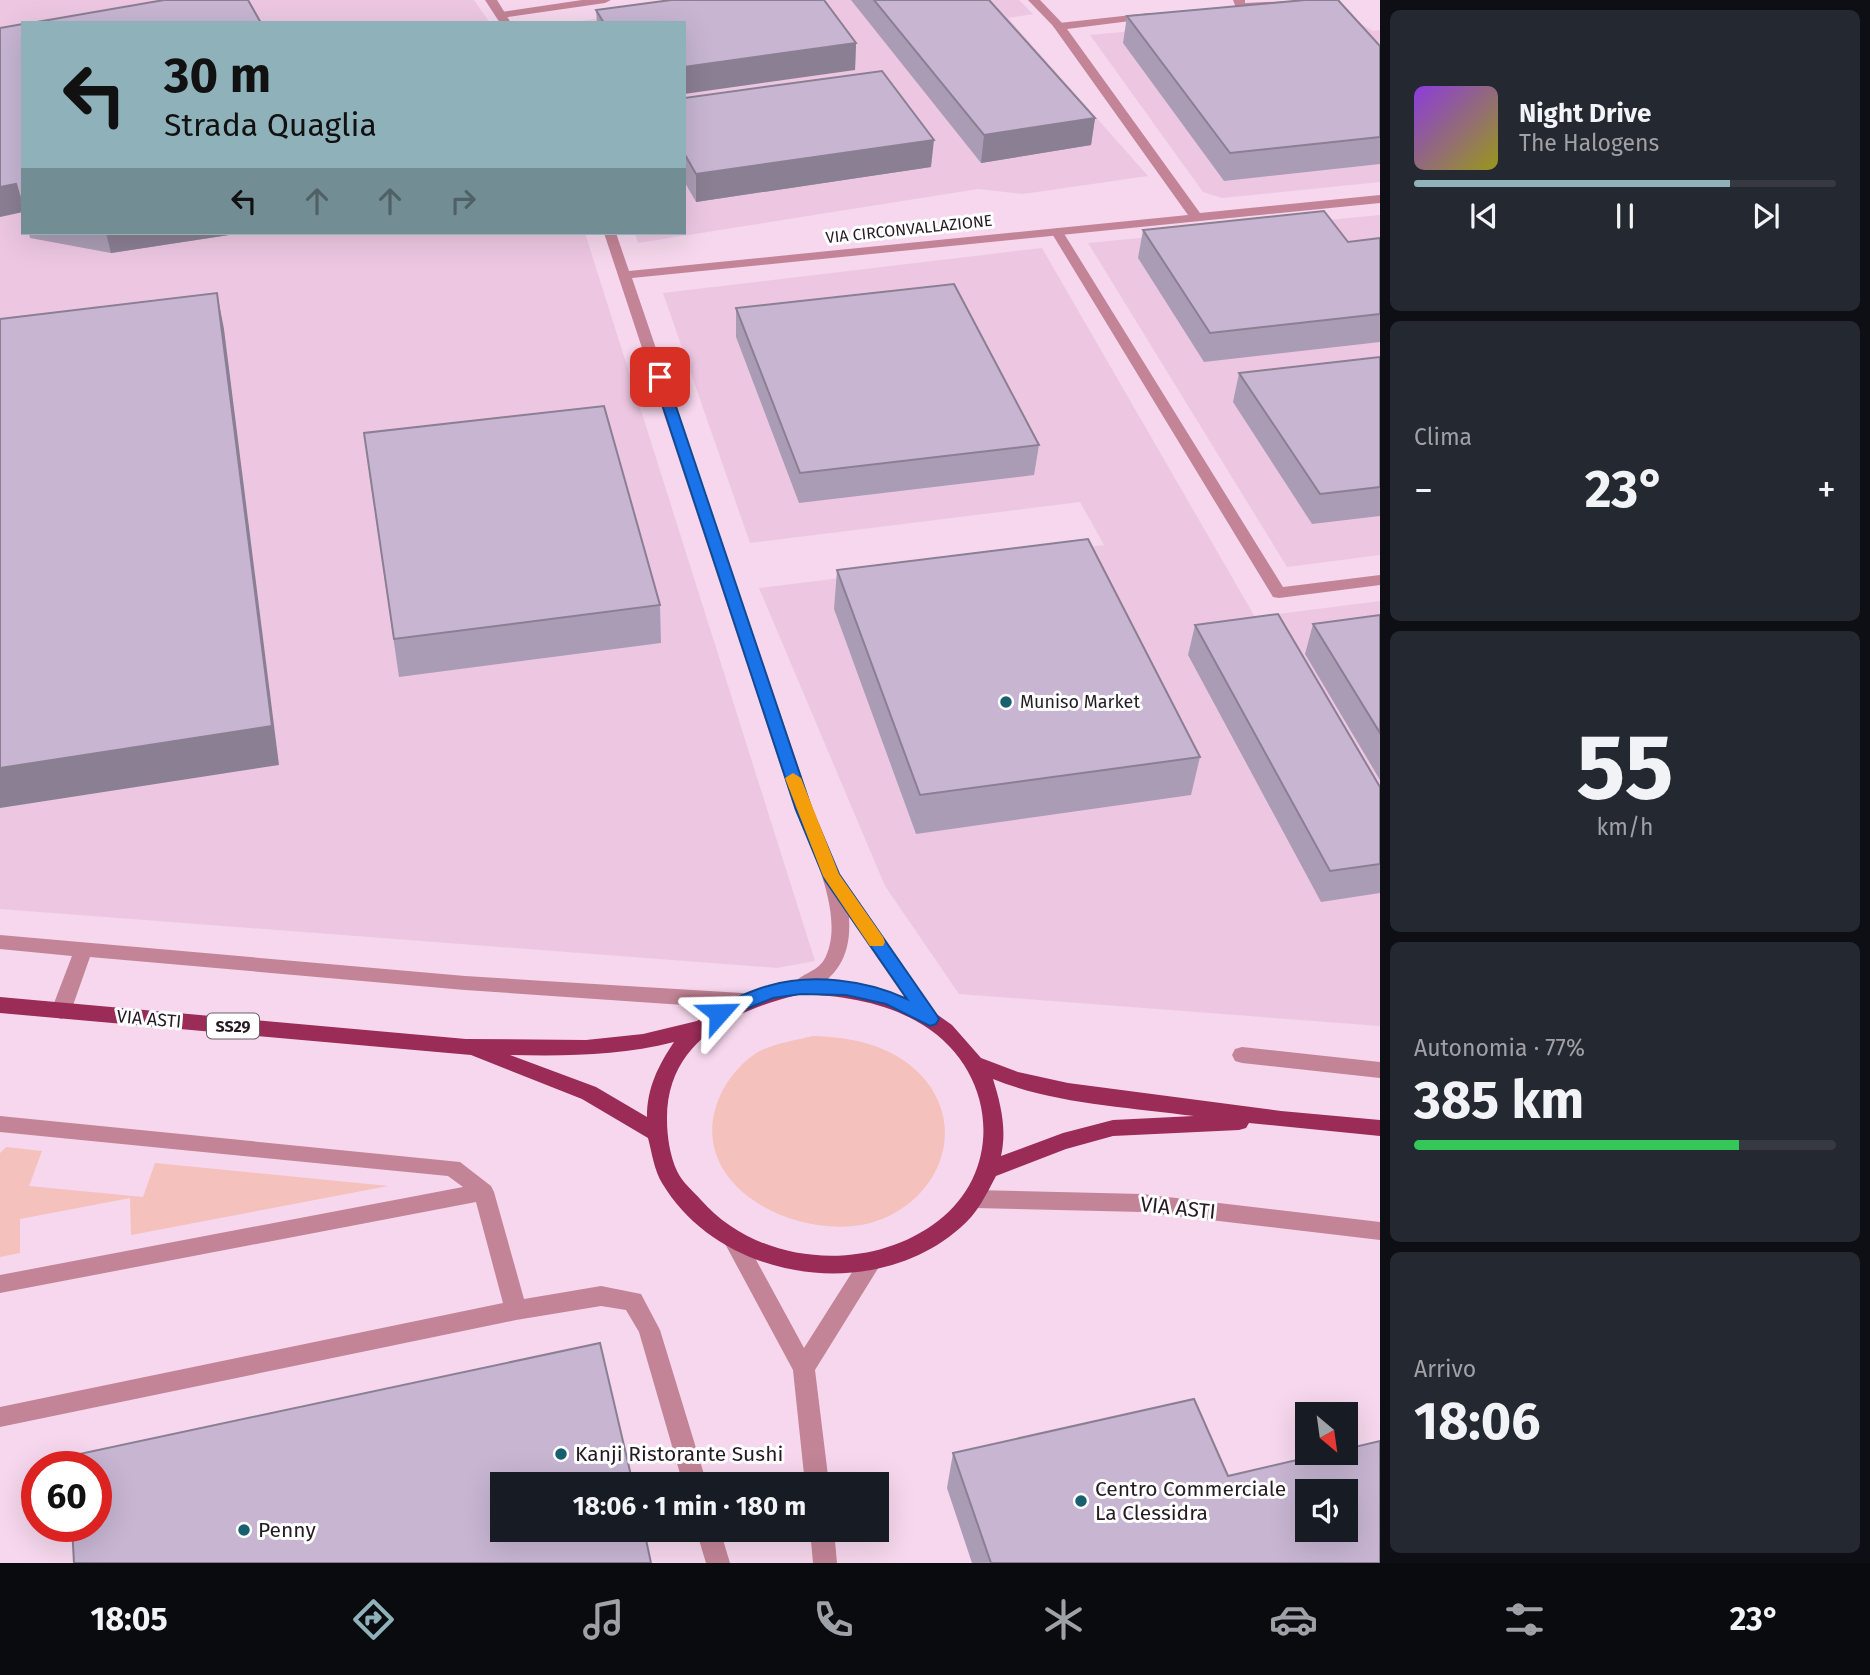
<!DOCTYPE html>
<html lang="it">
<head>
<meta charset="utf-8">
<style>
	body { margin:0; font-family:"Fira Sans",sans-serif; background:#242831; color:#f1f3f6; height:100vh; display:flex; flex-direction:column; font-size:26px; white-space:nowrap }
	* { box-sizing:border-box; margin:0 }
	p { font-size:23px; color:#9ea1a6 }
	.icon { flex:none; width:38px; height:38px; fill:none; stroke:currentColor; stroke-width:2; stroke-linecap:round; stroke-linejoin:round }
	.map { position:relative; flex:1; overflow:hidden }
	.sheet { display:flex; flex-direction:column; gap:10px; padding:10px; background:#0d0f14; width:490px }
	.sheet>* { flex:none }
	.top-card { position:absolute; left:21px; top:21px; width:665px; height:214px; border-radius:0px; box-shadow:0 7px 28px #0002; background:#8fb1b9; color:#111; overflow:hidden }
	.needle { width:46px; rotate:151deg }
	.controls { position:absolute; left:1295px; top:1402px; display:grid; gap:14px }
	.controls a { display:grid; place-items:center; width:63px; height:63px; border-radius:0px; background:#171b24; box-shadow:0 7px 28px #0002; font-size:35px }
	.speed { position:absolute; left:21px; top:1451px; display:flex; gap:14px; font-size:35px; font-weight:700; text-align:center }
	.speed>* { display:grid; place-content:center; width:91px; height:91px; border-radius:50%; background:#171b24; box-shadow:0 7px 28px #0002; line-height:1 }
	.speed .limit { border:10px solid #d22; background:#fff; color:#111 }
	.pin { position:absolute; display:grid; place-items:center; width:60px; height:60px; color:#fff; margin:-30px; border-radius:14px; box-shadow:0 4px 10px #0006 }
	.me { position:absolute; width:77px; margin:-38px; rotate:65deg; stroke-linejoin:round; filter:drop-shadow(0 0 5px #0008) }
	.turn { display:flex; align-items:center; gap:24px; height:147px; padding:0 28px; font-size:32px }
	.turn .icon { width:91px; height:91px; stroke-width:2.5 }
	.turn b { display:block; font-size:49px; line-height:60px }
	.lanes { display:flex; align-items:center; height:66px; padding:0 28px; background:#0003; justify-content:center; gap:35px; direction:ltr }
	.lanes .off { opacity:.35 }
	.big { font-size:52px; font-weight:700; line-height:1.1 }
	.sheet .tile { flex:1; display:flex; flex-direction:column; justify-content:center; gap:10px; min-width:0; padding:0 24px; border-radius:10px; background:#242831 }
	.sheet .dial { align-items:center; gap:0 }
	.dial b { font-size:91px; line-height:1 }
	.song { display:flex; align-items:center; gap:21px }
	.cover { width:84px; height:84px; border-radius:10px; background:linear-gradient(135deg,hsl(270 70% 55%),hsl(60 70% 35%)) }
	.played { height:7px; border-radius:4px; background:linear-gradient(90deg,#8fb1b9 75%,#363941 75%) }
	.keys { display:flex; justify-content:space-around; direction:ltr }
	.heat { display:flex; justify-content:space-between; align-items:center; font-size:38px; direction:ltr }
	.charge { height:10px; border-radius:5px; background:linear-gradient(90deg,#34c759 77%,#363941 0) }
	.trip { position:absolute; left:490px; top:1472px; width:399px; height:70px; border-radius:0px; background:#171b24; box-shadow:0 7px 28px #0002; font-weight:700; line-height:70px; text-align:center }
	.menu { display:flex; height:112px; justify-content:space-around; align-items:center; background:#090b0e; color:#9ea1a6 }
	.menu .icon { width:49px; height:49px }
	.menu .current { color:#8fb1b9 }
	.menu b { font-size:32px; color:#f1f3f6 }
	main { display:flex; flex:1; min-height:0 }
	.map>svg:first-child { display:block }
	.built { fill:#edc7e2 }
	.green { fill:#f4c1bc }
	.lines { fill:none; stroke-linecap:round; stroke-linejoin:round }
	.service { fill:#c28496; fill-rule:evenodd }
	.minor { fill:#c28496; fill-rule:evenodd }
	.primary { fill:#9b2c58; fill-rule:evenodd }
	.wall { fill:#ab9cb5 }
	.shaded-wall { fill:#8b7f93 }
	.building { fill:#c7b5d2; stroke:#8b7f93; stroke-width:2; fill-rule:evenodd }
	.route { fill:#1a73e8; stroke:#114b97; stroke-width:2 }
	.slow { fill:#f59e0b }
	.poi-dot { fill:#18606f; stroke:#fff; stroke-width:2.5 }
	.labels { text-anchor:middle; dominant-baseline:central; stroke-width:6; stroke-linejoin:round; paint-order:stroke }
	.far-street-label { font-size:16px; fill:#261b23; stroke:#fff }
	.shield { fill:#fff; stroke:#675f65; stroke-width:2 }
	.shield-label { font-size:16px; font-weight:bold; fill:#261b23 }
	.poi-label { font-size:18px; fill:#261b23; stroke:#fff; text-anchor:start }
	.street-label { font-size:18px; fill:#261b23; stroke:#fff }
	.near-street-label { font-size:21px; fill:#261b23; stroke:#fff }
	.near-poi-label { font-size:21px; fill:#261b23; stroke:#fff; text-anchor:start }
</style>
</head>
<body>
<main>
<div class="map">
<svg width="1380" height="1563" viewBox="0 0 1380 1563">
	<rect width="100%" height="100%" fill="#f6d7ed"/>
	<g class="built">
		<path d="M0,0h474l16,23h-467v210h562l230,728 -38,7 -777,-59z"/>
		<path d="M727,0h292l14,14 -25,4 140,158 -125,18 -45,-5 -340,54 -3,-10h49v-210h-117z"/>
		<path d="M1341,12l32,19 7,-1v152l-158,16 -19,-6 -113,-157z"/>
		<path d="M1380,215v340l-93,12 -199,-324z"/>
		<path d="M1042,248l213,369 125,-16v425l-421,-32 -74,-108 -126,-298 345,-43 -24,-43 -330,41 -87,-250z"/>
	</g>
	<g class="green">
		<path d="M813,1036c39,1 78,9 107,38 53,56 15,134 -54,150 -74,16 -184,-41 -146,-128 8,-18 24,-37 42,-46 16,-7 34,-10 51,-14z"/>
		<path d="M6,1147l36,4 -13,35 114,11 12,-34 233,23 -257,49 -1,-37 -110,21v34l-20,4v-104z"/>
	</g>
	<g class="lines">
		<g class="service">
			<path d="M582,0h29l-6,3 -104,15 -6,-3 6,-3z"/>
			<path d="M1028,0h12l23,24v4h-8z"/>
			<path d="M1057,228l6,4 220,355 97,-12v10l-101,13 -6,-1 -222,-365z"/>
			<path d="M0,935l465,41 277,17 7,3 3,5 -3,5 -7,3 -277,-19 -375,-33 -19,54 -3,5 -7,3 -7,-3 -3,-5 21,-55 -72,-7z"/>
			<path d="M1242,1047l138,15v16l-138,-15 -7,-2 -3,-6 3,-6z"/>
			<path d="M0,1116l460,46 31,24 3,6 30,107 77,-13 40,8 19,36 47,154h-24l-44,-152 -13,-22 -25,-4 -85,14 -516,107v-20l503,-104 -27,-101 -476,91v-18l463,-88 -15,-11 -448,-44z"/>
			<path d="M974,1190l168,4 238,28v18l-238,-28 -168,-4 -7,-3 -3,-6 3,-6z"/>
			<path d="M696,1530h24l10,33h-24z"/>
		</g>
		<g class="minor">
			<path d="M485,0h12l14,23h-11z"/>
			<path d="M1233,0h12v3l67,-3 -17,8 -55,1 -4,-1z"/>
			<path d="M1150,13l6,3 -2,2 -87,11 133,184 180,-18v8l-748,75 181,532 27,67 100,142 -3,5 -7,3 -7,-3 -74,-107c2,30 -6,55 -34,71 -8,4 -12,7 -21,4l-3,-5c7,-13 25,-14 33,-27 23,-41 -12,-111 -29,-150l-191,-577h12l13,38 559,-56 -135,-189 6,-3z"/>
			<path d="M734,1231l8,3 62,114 59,-93 8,-2 8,2 3,7 -67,108 14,114h-24l-12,-114 -70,-130 3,-6z"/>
			<path d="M810,1530h24l3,33h-24z"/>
		</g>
		<path class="primary" d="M801,980l50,3 53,15 31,15 17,12 29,33 37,14 50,11 213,28 99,9v16l-131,-13 -3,5 -7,2 -126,6 -47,13 -70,27c-10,19 -19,38 -36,52 -85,75 -238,55 -298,-45 -8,-13 -10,-30 -14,-45l-66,-39 -111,-44 -471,-42v-16l466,42 120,1 57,-6 54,-13 30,-19 39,-15zM801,994c43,2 85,8 122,31 72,44 83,144 15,196 -69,53 -179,45 -237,-21 -8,-9 -19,-18 -24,-29 -7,-15 -10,-35 -10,-51 -1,-79 67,-110 134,-126zM674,1042c-16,24 -27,46 -27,75l-51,-30 -86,-32c56,1 110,1 164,-13zM993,1079c62,25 134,28 201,37l-81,4 -50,13 -62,23c6,-27 0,-51 -8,-77z"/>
	</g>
	<g class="wall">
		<path d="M851,0h138l106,118 -4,27 -110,18z"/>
		<path d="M596,10l260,33 -1,27 -171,-47h-87z"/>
		<path d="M1127,16l253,30v118l-156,17 -101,-138z"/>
		<path d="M684,98l247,69 -235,35 -12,-21z"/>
		<path d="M1143,230l205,12 32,-4v104l-176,20 -66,-104z"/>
		<path d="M29,233h213l-131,20 -81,-15z"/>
		<path d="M736,308l303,137 -5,30 -235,28 -63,-166z"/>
		<path d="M1380,357v159l-68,8 -79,-122 6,-29z"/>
		<path d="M369,471l291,134 1,38 -262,34z"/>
		<path d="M837,570l363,187 -9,38 -275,39 -82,-225z"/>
		<path d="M1380,615v165l-75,-126 8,-30z"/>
		<path d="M1195,625l185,162v106l-59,9 -133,-247z"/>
		<path d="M953,1453l275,23 152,87h-408l-25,-75z"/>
	</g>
	<g class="shaded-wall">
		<path d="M856,43l-1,27 -171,24v-27z"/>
		<path d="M1095,118l-4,27 -110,18 3,-28z"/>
		<path d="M934,140l-3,27 -235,35v-28z"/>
		<path d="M16,184l7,28 -23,5v-30z"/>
		<path d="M106,233h136l-131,20z"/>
		<path d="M217,293l7,36 55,436 -279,43v-40z"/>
	</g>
	<g class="building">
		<path d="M164,0h84l13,23h-230z"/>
		<path d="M671,0h153l32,43 -172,24v-44h-80l-8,-13z"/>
		<path d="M874,0h115l106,118 -111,17z"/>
		<path d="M1305,0h33l42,46v91l-150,16 -103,-137z"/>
		<path d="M23,24v184l-7,-24 -16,3v-159z"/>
		<path d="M882,71l52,69 -238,34 -12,-21v-55z"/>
		<path d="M1324,211l24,31 32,-4v76l-170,19 -67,-103z"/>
		<path d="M954,284l85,161 -239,28 -64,-165z"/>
		<path d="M217,293l55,433 -272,42v-449z"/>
		<path d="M1380,357v130l-60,7 -81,-121z"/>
		<path d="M604,406l56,199 -266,34 -30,-206z"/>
		<path d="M1088,539l112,218 -280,38 -83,-225z"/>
		<path d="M1278,614l102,173v77l-50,7 -135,-246z"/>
		<path d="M1380,615v118l-67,-109z"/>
		<path d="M600,1343l33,141h-131v46h142l7,33h-577l-2,-37h24v-60h-26v-10z"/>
		<path d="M1194,1399l34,77 103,-24h15v-3l34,-8v122h-389l-38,-110zM1307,1491h39v39h-39z"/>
	</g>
	<path class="route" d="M660,373l6,4 146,433 27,64 97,140 3,5 -3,5 -6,2 -44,-22 -40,-9 -45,-1 -28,4 -54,22 -7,-2 -2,-5 2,-5c19,-7 37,-17 56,-22 43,-13 99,-6 139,13l-82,-119 -29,-70 -143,-433z"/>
	<path class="slow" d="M793,773l8,5 38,96 44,63 2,5 -2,4h-13l-47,-70 -38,-98z"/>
	<g class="poi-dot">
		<circle cx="1006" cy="702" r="7"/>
		<circle cx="561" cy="1454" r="7"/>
		<circle cx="1081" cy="1501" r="7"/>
		<circle cx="244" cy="1530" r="7"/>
	</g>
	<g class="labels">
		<g class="far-street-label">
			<text transform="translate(909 229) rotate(-6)">VIA CIRCONVALLAZIONE</text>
		</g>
		<rect class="shield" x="207" y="1013.5" width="52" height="25" rx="5"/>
		<g class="shield-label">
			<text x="233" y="1026">SS29</text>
		</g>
		<g class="poi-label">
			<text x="1020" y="702">Muniso Market</text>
		</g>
		<g class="street-label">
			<text transform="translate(149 1019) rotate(5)">VIA ASTI</text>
		</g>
		<g class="near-street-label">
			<text transform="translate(1178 1208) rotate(6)">VIA ASTI</text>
		</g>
		<g class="near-poi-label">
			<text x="575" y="1454">Kanji Ristorante Sushi</text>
			<text x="1095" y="1489">Centro Commerciale<tspan x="1095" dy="24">La Clessidra</tspan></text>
			<text x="258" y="1530">Penny</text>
		</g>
	</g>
</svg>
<div class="controls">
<a><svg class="needle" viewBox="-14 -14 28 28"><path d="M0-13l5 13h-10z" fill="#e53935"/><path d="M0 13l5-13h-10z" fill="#9ea1a6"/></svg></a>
<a><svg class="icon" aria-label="sound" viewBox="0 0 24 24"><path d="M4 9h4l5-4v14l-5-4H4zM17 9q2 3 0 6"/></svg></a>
</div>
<div class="speed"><div class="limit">60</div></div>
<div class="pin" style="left:660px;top:377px;background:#d93025"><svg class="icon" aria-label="arrive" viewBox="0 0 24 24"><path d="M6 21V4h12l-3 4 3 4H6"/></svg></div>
<svg class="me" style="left:719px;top:1013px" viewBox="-20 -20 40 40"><path d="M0-17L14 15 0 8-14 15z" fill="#1a73e8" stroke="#fff" stroke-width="4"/></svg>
<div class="trip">18:06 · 1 min · 180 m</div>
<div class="top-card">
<div class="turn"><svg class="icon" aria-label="left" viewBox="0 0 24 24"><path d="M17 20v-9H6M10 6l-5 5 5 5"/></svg><div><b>30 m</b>Strada Quaglia</div></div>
<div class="lanes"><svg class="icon" aria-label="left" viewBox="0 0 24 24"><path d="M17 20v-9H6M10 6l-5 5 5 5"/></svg><svg class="icon off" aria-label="ahead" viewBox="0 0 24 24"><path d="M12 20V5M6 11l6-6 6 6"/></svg><svg class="icon off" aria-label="ahead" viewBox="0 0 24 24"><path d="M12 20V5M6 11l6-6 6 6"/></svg><svg class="icon off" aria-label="right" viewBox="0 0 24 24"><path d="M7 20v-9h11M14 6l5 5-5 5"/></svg></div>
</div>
</div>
<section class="sheet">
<div class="tile">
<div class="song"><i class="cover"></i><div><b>Night Drive</b><p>The Halogens</p></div></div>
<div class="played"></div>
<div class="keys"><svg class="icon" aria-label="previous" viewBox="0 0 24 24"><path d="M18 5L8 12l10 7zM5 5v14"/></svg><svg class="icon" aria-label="pause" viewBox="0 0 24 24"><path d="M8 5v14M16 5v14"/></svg><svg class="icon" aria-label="next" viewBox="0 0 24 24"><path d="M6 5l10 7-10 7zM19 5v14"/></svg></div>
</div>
<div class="tile"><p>Clima</p>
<div class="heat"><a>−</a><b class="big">23°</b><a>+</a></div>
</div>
<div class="tile dial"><b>55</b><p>km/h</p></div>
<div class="tile"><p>Autonomia · 77%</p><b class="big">385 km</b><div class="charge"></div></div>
<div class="tile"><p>Arrivo</p><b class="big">18:06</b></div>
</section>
</main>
<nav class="menu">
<b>18:05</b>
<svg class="icon current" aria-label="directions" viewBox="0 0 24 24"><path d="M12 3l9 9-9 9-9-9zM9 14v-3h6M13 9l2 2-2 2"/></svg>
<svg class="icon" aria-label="music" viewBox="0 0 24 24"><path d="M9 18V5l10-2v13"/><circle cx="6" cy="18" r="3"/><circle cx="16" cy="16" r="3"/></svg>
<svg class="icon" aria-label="phone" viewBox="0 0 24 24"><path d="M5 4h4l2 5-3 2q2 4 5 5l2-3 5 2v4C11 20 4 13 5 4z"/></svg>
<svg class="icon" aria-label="climate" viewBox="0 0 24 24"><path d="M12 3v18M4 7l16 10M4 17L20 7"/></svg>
<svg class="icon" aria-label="car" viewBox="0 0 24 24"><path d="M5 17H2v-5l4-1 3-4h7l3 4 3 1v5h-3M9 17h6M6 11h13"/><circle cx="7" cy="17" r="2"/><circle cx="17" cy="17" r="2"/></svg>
<svg class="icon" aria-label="filters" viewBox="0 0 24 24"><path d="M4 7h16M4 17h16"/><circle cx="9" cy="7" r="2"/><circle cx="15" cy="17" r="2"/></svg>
<b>23°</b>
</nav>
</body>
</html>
